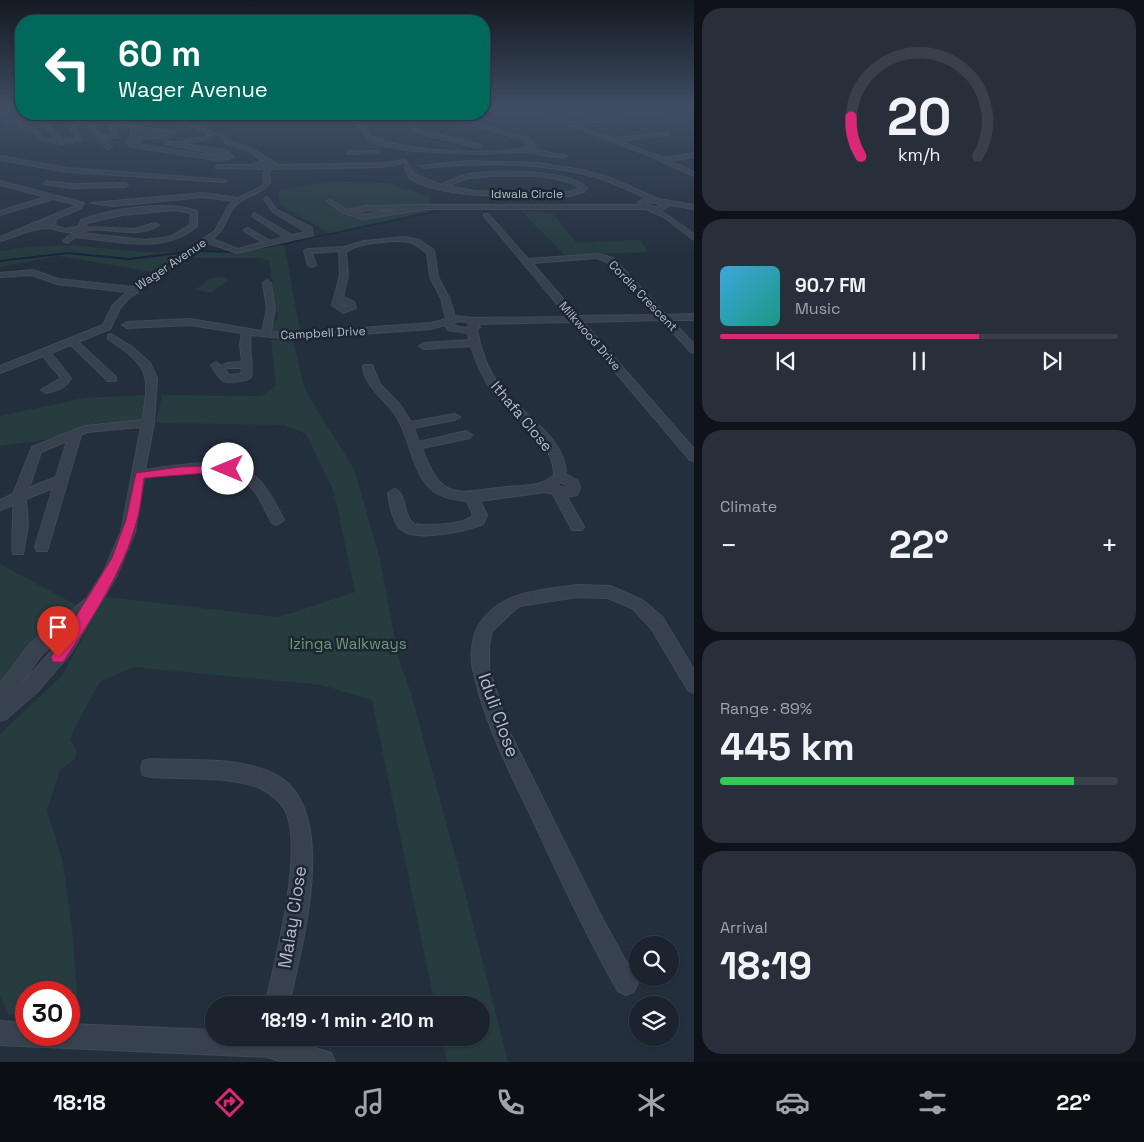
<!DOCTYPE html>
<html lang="en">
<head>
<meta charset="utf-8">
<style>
	body { margin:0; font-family:"Space Grotesk",sans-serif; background:#282f3a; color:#f1f3f6; height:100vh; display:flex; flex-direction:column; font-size:19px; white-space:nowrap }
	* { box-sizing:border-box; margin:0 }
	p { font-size:16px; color:#a0a4aa }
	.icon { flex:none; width:28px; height:28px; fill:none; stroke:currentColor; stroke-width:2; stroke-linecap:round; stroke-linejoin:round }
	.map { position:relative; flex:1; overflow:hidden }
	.drawer { display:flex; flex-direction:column; gap:8px; padding:8px; background:#0f1319; width:450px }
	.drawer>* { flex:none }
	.hud { position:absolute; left:15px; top:15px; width:475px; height:105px; border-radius:20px; box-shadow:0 1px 4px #0004,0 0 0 1px #39404a; background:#00695c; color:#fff; overflow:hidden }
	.tools { position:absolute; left:629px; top:936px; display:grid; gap:10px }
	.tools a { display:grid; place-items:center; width:50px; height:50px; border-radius:50%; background:#1b232e; box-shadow:0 1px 4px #0004,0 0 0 1px #39404a; font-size:25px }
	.speed { position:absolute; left:15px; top:981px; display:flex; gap:10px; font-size:25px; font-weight:700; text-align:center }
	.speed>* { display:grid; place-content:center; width:65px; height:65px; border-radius:50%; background:#1b232e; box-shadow:0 1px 4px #0004,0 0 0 1px #39404a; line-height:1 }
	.speed .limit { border:8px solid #d22; background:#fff; color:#111 }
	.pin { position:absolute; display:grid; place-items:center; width:42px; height:42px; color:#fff; margin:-51px -21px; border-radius:50% 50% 50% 0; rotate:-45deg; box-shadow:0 0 5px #0007 }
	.pin .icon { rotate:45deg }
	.me { position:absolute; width:55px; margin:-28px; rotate:270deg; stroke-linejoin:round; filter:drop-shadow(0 0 4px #0008) }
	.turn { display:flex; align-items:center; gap:18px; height:105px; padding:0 20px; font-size:22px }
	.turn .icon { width:65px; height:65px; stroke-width:2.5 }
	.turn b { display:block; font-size:35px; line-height:42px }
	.big { font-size:38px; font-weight:700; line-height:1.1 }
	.drawer .widget { flex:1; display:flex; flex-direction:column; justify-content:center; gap:8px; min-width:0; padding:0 18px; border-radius:20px; background:#282f3a }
	.drawer .dial { align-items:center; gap:0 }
	.dial svg { height:130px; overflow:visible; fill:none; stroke:#39404a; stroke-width:7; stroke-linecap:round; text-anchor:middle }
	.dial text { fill:#f1f3f6; stroke:none }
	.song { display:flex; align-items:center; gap:15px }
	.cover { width:60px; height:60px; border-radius:8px; background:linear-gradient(135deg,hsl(200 70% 55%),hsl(170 70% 35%)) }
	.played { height:5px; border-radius:2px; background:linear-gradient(90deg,#db2777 65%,#39404a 65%) }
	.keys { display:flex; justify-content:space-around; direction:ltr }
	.heat { display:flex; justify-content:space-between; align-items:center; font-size:28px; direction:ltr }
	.charge { height:8px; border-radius:4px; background:linear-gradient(90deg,#34c759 89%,#39404a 0) }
	.trip { position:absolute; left:205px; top:996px; width:285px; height:50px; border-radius:25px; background:#1b232e; box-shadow:0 1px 4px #0004,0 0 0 1px #39404a; font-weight:700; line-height:50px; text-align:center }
	.menu { display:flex; height:80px; justify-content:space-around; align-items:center; background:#0b0e12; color:#a0a4aa }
	.menu .icon { width:35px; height:35px }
	.menu .active { color:#db2777 }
	.menu b { font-size:22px; color:#f1f3f6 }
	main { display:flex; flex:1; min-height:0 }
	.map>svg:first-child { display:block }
	.green { fill:#263c3f }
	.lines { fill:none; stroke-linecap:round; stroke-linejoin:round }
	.stream-far1 { stroke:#17263c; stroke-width:1 }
	.stream { stroke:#17263c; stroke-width:2 }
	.minor-casing { stroke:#414a57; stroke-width:2 }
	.minor { fill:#38414e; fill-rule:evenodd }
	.route { fill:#db2777; stroke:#8e194d }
	.labels { text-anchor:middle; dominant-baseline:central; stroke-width:5; stroke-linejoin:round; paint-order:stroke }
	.far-street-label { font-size:12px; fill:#b4bcc9; stroke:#1d2633 }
	.street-label { font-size:15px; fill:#b4bcc9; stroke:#1d2633 }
	.park-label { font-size:15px; fill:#6b9a76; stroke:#1d2633 }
	.near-street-label { font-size:18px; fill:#b4bcc9; stroke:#1d2633 }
</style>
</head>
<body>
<main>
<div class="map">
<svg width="694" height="1062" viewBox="0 0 694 1062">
	<rect width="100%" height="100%" fill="#242f3e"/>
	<g class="green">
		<path d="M634,107h60v24z"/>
		<path d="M331,181l56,2 42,13 2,15 -102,22 -50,-29v-14z"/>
		<path d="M521,211l31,2 24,29 64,-2 9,12 -84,3z"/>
		<path d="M280,241l5,7 15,84 -28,-1v-5l6,-8 -9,-57 -9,-3h-66l3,-3 -6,-1 5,-3h43z"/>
		<path d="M74,245l69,7h39l-29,20 -95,-16 -58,11v-16l27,-4z"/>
		<path d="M223,277l5,3 -17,13 -16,-3 16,-12z"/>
		<path d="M271,340l22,1 12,49 49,79 26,90 18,98 13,36 52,192 45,177h-61l-5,-24h39v-33h-46l-63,-305 -50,-15 -189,-18 -33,15 -24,43 -6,15 7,11 -2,8 -15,11 -13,40 16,53 9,67 6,78 -9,1v-17h-43v21l-17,2 -9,-19v-262l62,-58 43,-79 174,20 76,-25 -21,-100 -28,-58 -22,-9 -128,-2 6,-28 99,1 15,-10z"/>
		<path d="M146,395l-6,25 -44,3 -46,16 -50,7v-30l84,-18z"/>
		<path d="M0,564l76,41 -51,48 -25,34z"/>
	</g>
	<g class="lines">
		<path class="stream-far1" d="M297,241l142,-30"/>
		<g class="stream">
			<path d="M248,250l56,-10"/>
			<path d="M198,251l42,1"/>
			<path d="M0,261l68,-8 61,6 50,-6"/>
		</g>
		<defs>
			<g id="minor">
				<path d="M520,107h7l43,16 60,-9 -2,2 -53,9 38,13 57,-6 -2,3 -49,6 45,17 30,-5v4l-24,4 24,11v4l-46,-21z"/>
				<path d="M172,114h4v3l5,3 35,14 -5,1 -39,-17z"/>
				<path d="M320,114l25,2 1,-2h4v3l16,9 4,10c28,15 131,22 160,9l-6,-5 -60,-17 -6,-6 1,-3h4v3l5,4 60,17 8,8 -6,3 37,7 -3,2 -40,-6 -47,2 -64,-3 -36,-7 -11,-6 -4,-10 -16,-9z"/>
				<path d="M93,116l29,5 12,5 43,6 -10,7 -32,-2v2l6,1v2l-10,1 90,14 6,-1 -62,-12 2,-3 60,10 7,6 -13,4 -93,-15 1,-2 -3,-2 4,-2 1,-10 -2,-3 -15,-1 4,11 -14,2 8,9 -5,1 -19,-22 12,-7 -7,-1 -17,6 1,6 6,10 -22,3 -23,-4 -6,-9 -26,-10zM83,119l-11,5 -1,7 6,8 -15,1 -12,-15 -11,-3zM29,121l17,6 10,13 -14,-2 -6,-9 -20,-7zM105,121l7,2 -3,2 4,10 -11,1 -8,-9zM136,130l33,3 -3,2 -30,-1z"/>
				<path d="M413,128l67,17 1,1 -3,2 -67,-17z"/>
				<path d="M222,134l9,8 22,7 26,16 103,-2 22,-3 3,2 -25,5 -109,2 -4,4 1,10c-9,12 -27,13 -36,24 -9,11 -9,24 -22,32l26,10 25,-7 -18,-10 -1,-2 4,-2 22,13 14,-4 -32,-21 2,-3 38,22 14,-3 -33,-20 -9,-13 3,-2 10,13 35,18 1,7 -76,18 -29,-10 -80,56 -8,9 -10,21 -32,13 38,35v4h-8l-37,-36 -20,8 20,25c-4,9 -16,13 -25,15l-5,-3 20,-12 -18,-22 -43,17v-7l103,-41 10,-20 14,-13 -70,-8 -25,-9 -32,2v-4l33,-3 25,9 75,8 82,-56 14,-26 5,-4 -31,-4 -90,9 -21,-3 111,-10 36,5 23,-12 2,-3 -1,-10 3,-4 -51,-1 2,-3h34l11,-4 -13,-10 -22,-7 -8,-8zM265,164h6l-11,2z"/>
				<path d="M212,135l2,3 -33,6 -3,-2z"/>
				<path d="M348,151h29l3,2 -34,1z"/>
				<path d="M0,156l68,12 159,12 -3,2 -156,-10 -68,-12z"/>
				<path d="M466,161l71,2 45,7 29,8 47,21 36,6v4l-24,-4 -9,6 33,23v6l-30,-23 -18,-8h-220l-63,10 -20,-6 -17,-12 5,-1 16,10 18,-4 50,-1h223v-3l8,-4c-16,-7 -31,-15 -47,-20 -56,-17 -118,-16 -176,-10l-3,-2zM647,202l10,1 5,3 -8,1 -9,-4zM400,209l-36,6 -6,-3 8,-2z"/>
				<path d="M408,164l6,10 27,11c8,-4 16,-8 25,-10 26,-6 102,-6 121,13l-3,4 -15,4c-35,0 -135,4 -160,-19 -2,-3 -3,-8 -4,-11zM493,176c26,0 65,-3 88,12l-12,4 -93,-1 -29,-5 21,-8z"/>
				<path d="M0,181l84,22 -3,5 -27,12 2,2 -3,3 12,4 13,-2 3,-7c30,-11 86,-20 116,-9v15c-32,29 -83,15 -121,11l-9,6 -4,-2 10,-9c-10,1 -18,-4 -27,-4 -16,1 -31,9 -46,13v-4l78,-32 -25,-6 -53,16v-4l46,-14 -46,-12zM175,210l16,3 -1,12 -20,12 -25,3 -65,-7c18,-11 54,9 79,-8l-4,-2 -20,6 -49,-2 1,-4 35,-8z"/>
				<path d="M46,181l25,3 54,-1 3,2 -3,2 -54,1 -27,-4z"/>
				<path d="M484,214h4l40,45 70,-5 15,4 53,57 28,-1v6h-23l23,24v9l-3,-1 -30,-32 -78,2 111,127v12l-4,-1 -117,-138 -96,2 3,3 -3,3c3,18 11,41 23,56 20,28 65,50 66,88l12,7 2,7 -3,7 -10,2 17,30 -2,3h-10l-19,-36 -8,-2 -65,9 7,14 -4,9c-17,7 -66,18 -81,6 -10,-8 -12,-26 -14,-37l6,-4c13,3 8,27 20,35 12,2 53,1 59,-9l-6,-14c-12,-2 -26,-3 -36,-12 -21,-20 -20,-52 -36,-75 -12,-17 -29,-26 -32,-47l1,-2h8l8,19 20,21 11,17 43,-8 6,3 -6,3 -40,8 5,14 47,-11 6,4 -2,3 -48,10c19,56 37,44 84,39 18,-2 34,1 48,-12 0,-36 -41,-57 -61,-83 -10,-13 -17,-30 -22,-46l-47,3 -5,-3 5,-3 45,-3 -1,-7 -20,-3 -3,-5 -14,4 -140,10 -40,-4c-3,14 3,28 0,42 -4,4 -21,6 -27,4 -5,-2 -10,-12 -13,-16l5,-3 6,4 5,-3 15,-1 -2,-18 2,-11 -52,-8 -63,3 -5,-3 5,-3 63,-3 72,12 5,-22 -4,-26 4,-3 4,3 4,26 -4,23 20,1 140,-10 15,-4 -5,-21 -11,-21 -3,-24c-5,-4 -11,-9 -17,-11 -14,-3 -53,1 -64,10l2,24 -5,21 11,5 2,6 -13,5 -11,-8 8,-29 -1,-25 -27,2 4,12 -4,2 -4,-2 -4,-14 4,-2 36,-2 20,-6 41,-4 14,3 15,10 4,27 11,21 6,18 18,2 95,-1 -84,-101zM597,258l10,4 49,53 -78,1 -46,-53zM341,303l6,2v1l-2,1zM459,321l8,1 3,4 -5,2 -10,-2 -2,-3zM224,368h18l-1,6 -12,1zM561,482l6,4v2l-11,-2z"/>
				<path d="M111,334l20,12 19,17 7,15 -3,45 -9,47c35,-5 86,-17 115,11 10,11 17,26 24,39l-7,5 -5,-2c-7,-12 -11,-26 -21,-36 -26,-27 -75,-13 -107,-9l-9,54 -19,45 -45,76 -34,39 -31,27 -6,2v-37l30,-40 57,-46 17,-27 17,-39 20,-105 -54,5 -6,3 -34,116h-10l-2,-4 18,-59 -27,11 2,26 -5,29h-10c-2,-4 1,-40 0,-49l-13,5v-10l13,-6 19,-47 53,-21 57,-6c9,-46 6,-55 -34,-81v-4zM67,441l-11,36 -27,11 12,-36zM65,634l-6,9 -41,45 24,-34z"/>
				<path d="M577,585l33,1 32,14 10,8 11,10 31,52v23l-6,-3 -37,-62 -19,-20 -24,-10 -31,-1 -58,9 -27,25 -3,14v23l20,63 94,189 35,63 -4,8 -8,4 -8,-4c-32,-56 -59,-115 -86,-173 -23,-48 -48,-96 -59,-149 -3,-12 -1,-33 6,-44 22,-35 62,-34 98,-40z"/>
				<path d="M150,759c40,2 87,-3 124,15 68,34 27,173 15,231h-24c10,-42 40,-158 20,-195 -5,-9 -16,-18 -25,-22 -27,-12 -80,-9 -110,-11l-7,-2 -2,-7 2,-7z"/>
				<path d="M0,1021l26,2v12h43v-11l145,6v8h70l47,15 4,9h-53l-14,-5 -268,-12z"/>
			</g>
		</defs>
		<use href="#minor" class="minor-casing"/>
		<use href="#minor" class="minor"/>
	</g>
	<linearGradient id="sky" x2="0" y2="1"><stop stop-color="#141a22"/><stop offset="0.42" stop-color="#3f4d63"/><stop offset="1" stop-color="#3f4d63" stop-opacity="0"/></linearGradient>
	<rect width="694" height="256" fill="url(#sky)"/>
	<path class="route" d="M228,465l5,4 -2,2 -87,7c-2,14 -3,28 -7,42 -12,48 -46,101 -74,142h-10l-2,-5 61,-99 14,-38 10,-47 44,-6z"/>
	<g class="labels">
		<g class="far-street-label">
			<text x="527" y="194">Idwala Circle</text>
			<text transform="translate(171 264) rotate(-34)">Wager Avenue</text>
			<text transform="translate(643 296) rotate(46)">Cordia Crescent</text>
			<text transform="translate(323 333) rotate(-3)">Campbell Drive</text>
			<text transform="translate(590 336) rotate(49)">Milkwood Drive</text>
		</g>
		<g class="street-label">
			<text transform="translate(522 416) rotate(50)">Ithafa Close</text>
		</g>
		<g class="park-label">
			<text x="348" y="643">Izinga Walkways</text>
		</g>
		<g class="near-street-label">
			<text transform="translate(499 715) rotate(70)">Iduli Close</text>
			<text transform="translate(292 917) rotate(-81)">Malay Close</text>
		</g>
	</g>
</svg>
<div class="tools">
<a><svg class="icon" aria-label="search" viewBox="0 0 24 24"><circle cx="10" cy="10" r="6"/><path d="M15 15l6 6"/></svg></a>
<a><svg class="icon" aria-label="layers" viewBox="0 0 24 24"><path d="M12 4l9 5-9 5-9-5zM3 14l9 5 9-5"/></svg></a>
</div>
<div class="speed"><div class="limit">30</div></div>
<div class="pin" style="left:58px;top:657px;background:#d93025"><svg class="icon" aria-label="arrive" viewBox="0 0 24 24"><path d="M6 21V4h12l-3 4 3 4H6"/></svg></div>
<svg class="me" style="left:228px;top:469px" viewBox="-20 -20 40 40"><circle r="19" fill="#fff"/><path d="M0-13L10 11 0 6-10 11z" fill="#db2777"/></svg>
<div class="trip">18:19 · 1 min · 210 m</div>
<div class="hud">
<div class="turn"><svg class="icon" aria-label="left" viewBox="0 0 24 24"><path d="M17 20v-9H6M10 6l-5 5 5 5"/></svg><div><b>60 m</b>Wager Avenue</div></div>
</div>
</div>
<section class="drawer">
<div class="widget dial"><svg viewBox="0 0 100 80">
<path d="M14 69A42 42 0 1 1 86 69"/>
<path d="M14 69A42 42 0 0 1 8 45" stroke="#db2777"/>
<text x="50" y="56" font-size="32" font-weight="700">20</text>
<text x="50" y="72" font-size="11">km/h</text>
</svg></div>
<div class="widget">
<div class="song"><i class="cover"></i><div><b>90.7 FM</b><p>Music</p></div></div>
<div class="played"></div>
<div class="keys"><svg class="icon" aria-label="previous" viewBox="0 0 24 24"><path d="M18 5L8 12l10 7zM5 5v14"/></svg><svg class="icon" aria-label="pause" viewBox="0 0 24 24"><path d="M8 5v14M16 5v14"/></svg><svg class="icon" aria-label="next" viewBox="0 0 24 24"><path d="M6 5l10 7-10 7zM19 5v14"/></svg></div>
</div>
<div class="widget"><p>Climate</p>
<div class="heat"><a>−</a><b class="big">22°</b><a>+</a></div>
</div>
<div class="widget"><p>Range · 89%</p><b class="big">445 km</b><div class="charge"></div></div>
<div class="widget"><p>Arrival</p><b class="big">18:19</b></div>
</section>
</main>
<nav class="menu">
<b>18:18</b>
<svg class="icon active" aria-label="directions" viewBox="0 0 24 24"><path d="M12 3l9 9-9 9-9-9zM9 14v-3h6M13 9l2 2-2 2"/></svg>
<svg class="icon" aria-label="music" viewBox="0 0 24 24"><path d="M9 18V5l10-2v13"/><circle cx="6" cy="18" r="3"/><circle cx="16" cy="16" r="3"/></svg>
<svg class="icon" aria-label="phone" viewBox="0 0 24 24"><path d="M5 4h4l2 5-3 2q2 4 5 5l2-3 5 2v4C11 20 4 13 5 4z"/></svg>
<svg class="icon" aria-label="climate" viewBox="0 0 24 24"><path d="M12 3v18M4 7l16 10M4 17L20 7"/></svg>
<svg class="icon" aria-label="car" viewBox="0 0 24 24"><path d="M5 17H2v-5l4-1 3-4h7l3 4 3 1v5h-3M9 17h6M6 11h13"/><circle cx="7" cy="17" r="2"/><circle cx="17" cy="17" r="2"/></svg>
<svg class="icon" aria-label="filters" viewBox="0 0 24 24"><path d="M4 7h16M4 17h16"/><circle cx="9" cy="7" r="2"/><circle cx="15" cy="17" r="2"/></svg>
<b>22°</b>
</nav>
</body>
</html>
